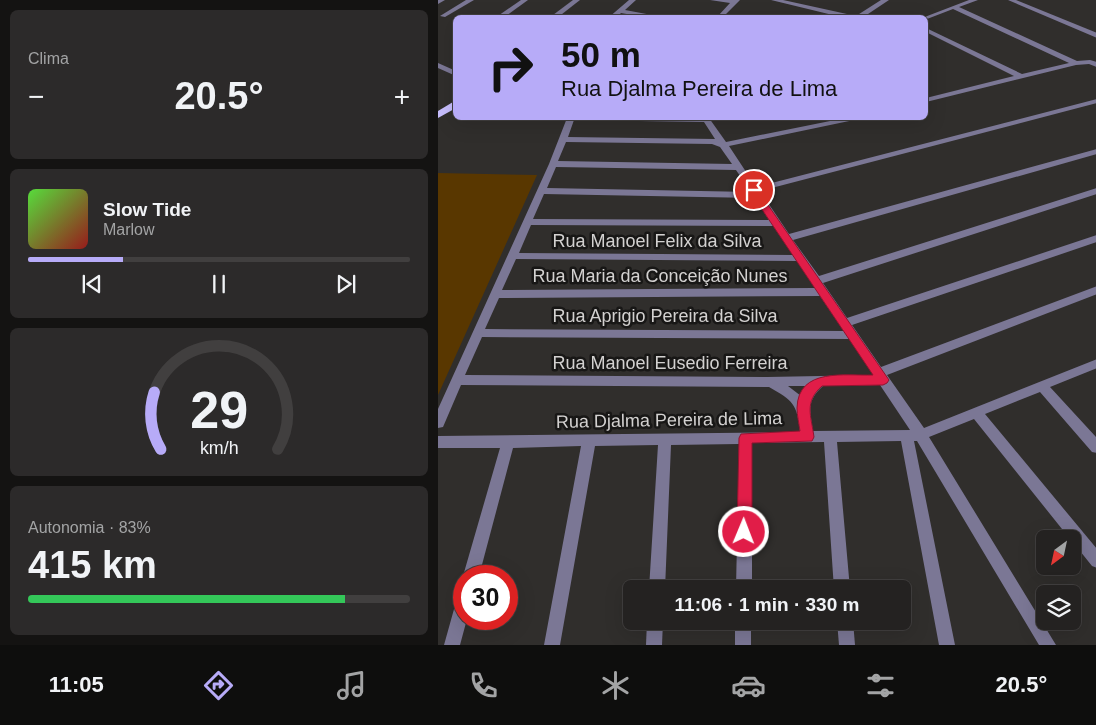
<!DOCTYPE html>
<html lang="pt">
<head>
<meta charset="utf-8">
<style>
	body { margin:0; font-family:Helvetica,sans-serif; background:#2c2a2a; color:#f1f3f6; height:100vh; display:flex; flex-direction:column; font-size:19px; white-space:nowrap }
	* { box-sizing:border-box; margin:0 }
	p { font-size:16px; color:#a3a4a5 }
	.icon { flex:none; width:28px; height:28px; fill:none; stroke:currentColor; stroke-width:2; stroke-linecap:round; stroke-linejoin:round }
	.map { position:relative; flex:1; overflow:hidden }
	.sheet { display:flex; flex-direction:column; gap:10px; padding:10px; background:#141312; width:438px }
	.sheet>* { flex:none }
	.guide { position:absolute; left:15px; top:15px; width:475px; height:105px; border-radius:8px; box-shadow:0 5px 20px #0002,0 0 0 1px #413f3f; background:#b7abf8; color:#111; overflow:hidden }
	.needle { width:32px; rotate:213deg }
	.buttons { position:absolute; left:598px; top:530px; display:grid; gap:10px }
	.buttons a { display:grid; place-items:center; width:45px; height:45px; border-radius:8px; background:#242221; box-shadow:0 5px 20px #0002,0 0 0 1px #413f3f; font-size:25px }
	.speed { position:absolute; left:15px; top:565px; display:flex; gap:10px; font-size:25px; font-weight:700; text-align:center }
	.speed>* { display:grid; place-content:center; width:65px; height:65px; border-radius:50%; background:#242221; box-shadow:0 5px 20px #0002,0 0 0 1px #413f3f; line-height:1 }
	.speed .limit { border:8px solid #d22; background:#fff; color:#111 }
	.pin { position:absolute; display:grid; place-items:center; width:42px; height:42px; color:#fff; margin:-21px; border:2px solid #fff; border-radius:50%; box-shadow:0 1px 5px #0007 }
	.me { position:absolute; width:55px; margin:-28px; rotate:1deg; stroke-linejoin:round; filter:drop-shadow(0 0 4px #0008) }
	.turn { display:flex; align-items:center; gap:18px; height:105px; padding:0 25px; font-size:22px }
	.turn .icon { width:65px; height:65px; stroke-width:2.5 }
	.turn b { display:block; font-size:35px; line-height:42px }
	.big { font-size:38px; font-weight:800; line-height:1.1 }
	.sheet .tile { flex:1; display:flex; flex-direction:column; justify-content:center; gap:8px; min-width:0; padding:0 18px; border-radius:8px; background:#2c2a2a }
	.sheet .dial { align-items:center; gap:0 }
	.dial svg { height:130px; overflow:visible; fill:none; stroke:#413f3f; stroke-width:7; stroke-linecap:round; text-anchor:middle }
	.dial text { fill:#f1f3f6; stroke:none }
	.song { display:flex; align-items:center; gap:15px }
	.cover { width:60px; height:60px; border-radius:8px; background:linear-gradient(135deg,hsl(110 70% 55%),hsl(0 70% 35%)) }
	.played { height:5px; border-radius:2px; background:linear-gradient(90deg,#b7abf8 25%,#413f3f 25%) }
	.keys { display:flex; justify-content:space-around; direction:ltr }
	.heat { display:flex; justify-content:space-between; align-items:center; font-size:28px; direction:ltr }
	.charge { height:8px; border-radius:4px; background:linear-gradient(90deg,#34c759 83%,#413f3f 0) }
	.trip { position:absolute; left:185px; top:580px; width:288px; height:50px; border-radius:8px; background:#242221; box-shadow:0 5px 20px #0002,0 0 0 1px #413f3f; font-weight:800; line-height:50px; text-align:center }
	.dock { display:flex; height:80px; justify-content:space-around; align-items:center; background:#0e0e0d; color:#a3a4a5 }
	.dock .icon { width:35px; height:35px }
	.dock .on { color:#b7abf8 }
	.dock b { font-size:22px; color:#f1f3f6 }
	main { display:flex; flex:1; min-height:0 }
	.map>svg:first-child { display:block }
	.green { fill:#593700 }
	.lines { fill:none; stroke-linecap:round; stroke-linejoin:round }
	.minor { fill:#7b7795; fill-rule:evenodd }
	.major { fill:#c7befd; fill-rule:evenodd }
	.route { fill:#e11d48; stroke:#92132f }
	.labels { text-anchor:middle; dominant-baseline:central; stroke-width:5; stroke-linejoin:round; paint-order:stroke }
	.street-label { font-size:18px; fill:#d3d1d0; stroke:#181716 }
</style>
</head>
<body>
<main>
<section class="sheet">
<div class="tile"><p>Clima</p>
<div class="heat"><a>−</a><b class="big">20.5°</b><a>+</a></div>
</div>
<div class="tile">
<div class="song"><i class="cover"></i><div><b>Slow Tide</b><p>Marlow</p></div></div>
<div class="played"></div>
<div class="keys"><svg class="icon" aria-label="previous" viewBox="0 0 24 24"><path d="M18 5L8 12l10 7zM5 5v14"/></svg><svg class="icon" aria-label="pause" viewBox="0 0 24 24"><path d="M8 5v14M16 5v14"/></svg><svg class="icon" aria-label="next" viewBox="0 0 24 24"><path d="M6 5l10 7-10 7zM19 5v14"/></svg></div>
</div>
<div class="tile dial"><svg viewBox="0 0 100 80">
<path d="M14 69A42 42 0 1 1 86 69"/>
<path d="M14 69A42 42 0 0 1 10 34" stroke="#b7abf8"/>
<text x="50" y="56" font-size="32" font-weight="700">29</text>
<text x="50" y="72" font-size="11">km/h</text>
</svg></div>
<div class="tile"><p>Autonomia · 83%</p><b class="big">415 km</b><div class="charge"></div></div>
</section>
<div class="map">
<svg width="659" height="645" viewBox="0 0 659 645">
	<rect width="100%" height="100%" fill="#302e2c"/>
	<path class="green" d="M0,173l99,2 -99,220z"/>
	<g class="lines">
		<g class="minor">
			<path d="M0,0h7l-7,4z"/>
			<path d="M28,0h8l-29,17 -5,-1z"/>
			<path d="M83,0h7l-25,18h-8z"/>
			<path d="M135,0h7l-23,18h-8z"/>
			<path d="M191,0h7l-11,10 43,8h-19l-28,-5 -5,5h-8z"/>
			<path d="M272,0h30l-15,15 6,3 -13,-2 12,-13z"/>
			<path d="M333,0h12l73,16 25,-16h8l-27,18h-17z"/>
			<path d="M531,0h9l-19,7 118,54 13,-1 7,2v5l-8,-3 -13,1 -150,37v-4l88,-22 -88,-44v-4l96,46 47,-11 -116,-54 -26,10 -5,-1z"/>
			<path d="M570,0h8l81,33v5z"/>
			<path d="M0,63l18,8v5l-18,-8z"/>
			<path d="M659,99v4l-337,88 29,43 308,-85v5l-304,86 26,36 278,-88v6l-274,89 24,35 250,-83v7l-245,83 29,42 216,-81v8l-210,81 37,53 173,-69v9l-47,19 47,51v15l-5,-1 -52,-60 -55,22 112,135v19l-5,-2 -20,-25v-2h-2l-96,-120 -45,18 127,208h-17l-122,-204h-3l41,204h-16l-38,-204 -64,1 13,147h-16l-10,-147 -72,1v146h-16l3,-145 -68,1 -6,144h-16l9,-144 -63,1 -35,199h-16l37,-199 -68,2 -34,128h-15v2l-1,-2 37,-128h-62v-12l362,-4c-3,-29 -7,-31 -31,-45l-308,-2 -18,42 -5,1v-19l111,-245 18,-46h142l17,24 119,-24h13l-4,2 -125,26 27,41zM136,120l130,2 11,17 -147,-2zM128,142l146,2 8,3 12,17 -174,-3zM118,167l180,3 15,22 -204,-4zM106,194l211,4 14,22 -236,-1zM93,225l243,1 19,29 -274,-2zM78,259l281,2 18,27 -313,2zM382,296l24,35 -359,-2 14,-31zM44,337l368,2 24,36 -107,2 -302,-2zM442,385l30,45 -97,1c-3,-20 -7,-30 10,-45zM350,386h18l-5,10z"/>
			<path d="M26,594v25h3l-7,26h-16l12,-43 2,-6z"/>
			<path d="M209,621h16l-1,24h-16z"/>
			<rect x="297" y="621" width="16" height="24"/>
			<path d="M399,621h16l2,24h-16z"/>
		</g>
		<path class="major" d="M15,102h3v6l-18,10v-7z"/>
	</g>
	<path class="route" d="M316,188l3,1 132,191 -2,3 -4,2 -61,1c-18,16 -11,29 -8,51l-2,4 -60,2v89l-2,5 -6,2 -5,-2 -2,-5 2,-94 2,-4 59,-3c-1,-7 -3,-16 -3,-23 1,-41 49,-32 76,-33l-124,-185z"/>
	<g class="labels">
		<g class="street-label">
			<text x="219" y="241">Rua Manoel Felix da Silva</text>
			<text x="222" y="276">Rua Maria da Conceição Nunes</text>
			<text x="227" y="316">Rua Aprigio Pereira da Silva</text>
			<text x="232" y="363">Rua Manoel Eusedio Ferreira</text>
			<text transform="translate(231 420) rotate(-1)">Rua Djalma Pereira de Lima</text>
		</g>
	</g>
</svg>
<div class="buttons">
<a><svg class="needle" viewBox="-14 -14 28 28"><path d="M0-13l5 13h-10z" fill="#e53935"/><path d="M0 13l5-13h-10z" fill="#a3a4a5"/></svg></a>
<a><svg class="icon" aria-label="layers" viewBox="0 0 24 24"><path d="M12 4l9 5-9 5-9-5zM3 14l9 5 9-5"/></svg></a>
</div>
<div class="speed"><div class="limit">30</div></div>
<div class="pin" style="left:316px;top:190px;background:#d93025"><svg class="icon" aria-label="arrive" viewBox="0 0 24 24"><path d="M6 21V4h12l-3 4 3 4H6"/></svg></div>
<svg class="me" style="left:306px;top:532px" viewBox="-20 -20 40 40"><circle r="17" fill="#e11d48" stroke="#fff" stroke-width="3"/><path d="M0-11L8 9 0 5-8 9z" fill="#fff"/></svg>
<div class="trip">11:06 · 1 min · 330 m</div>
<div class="guide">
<div class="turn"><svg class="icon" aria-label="right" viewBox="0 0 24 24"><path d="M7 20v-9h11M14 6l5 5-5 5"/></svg><div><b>50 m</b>Rua Djalma Pereira de Lima</div></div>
</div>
</div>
</main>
<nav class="dock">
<b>11:05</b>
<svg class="icon on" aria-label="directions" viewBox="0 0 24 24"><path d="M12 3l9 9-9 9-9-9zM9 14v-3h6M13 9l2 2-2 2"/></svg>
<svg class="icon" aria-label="music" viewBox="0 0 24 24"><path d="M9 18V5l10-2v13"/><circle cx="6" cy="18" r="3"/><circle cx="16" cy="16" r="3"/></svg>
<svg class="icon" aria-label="phone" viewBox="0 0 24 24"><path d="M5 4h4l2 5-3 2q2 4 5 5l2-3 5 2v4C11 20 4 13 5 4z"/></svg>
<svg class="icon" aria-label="climate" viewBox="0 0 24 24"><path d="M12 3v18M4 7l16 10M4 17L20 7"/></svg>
<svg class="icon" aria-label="car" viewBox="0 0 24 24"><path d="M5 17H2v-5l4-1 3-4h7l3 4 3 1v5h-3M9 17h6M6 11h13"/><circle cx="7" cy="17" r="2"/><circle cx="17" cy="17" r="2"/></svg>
<svg class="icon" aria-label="filters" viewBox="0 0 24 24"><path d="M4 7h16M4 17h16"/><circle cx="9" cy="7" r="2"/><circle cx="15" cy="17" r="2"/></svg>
<b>20.5°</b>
</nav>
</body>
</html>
